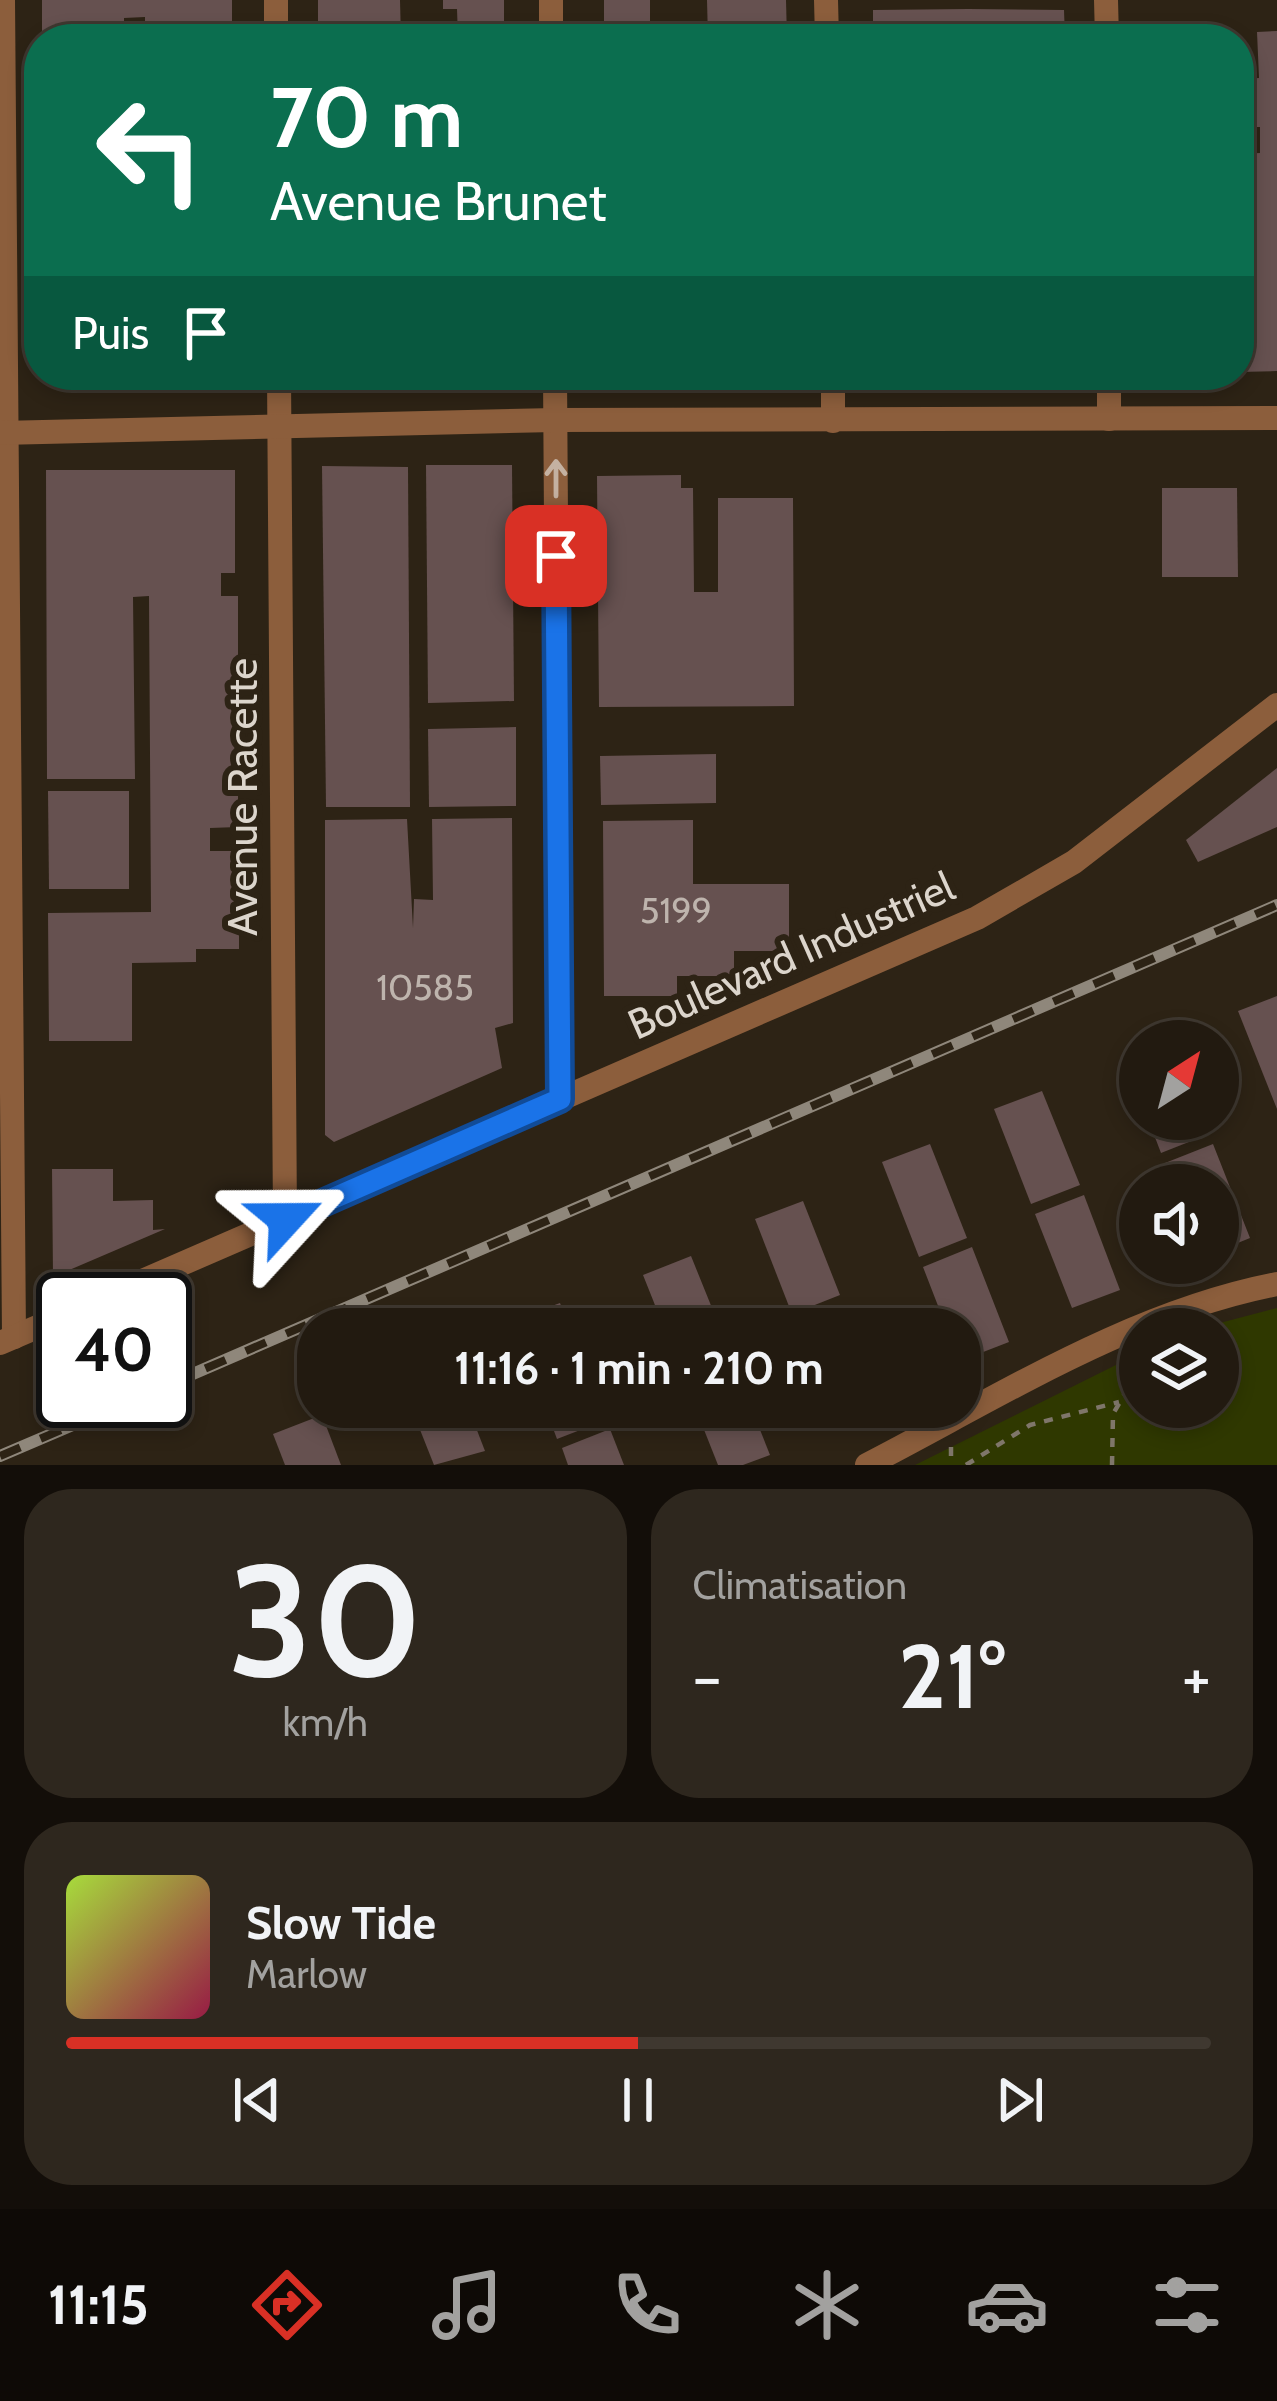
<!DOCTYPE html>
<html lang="fr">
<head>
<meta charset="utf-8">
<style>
	body { margin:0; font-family:Cabin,sans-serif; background:#2e271e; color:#f1f3f6; height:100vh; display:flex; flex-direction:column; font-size:45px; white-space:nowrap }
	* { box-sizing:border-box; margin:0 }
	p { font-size:39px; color:#a2a19f }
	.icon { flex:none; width:66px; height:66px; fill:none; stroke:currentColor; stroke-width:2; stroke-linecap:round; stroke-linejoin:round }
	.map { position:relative; height:1465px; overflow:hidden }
	.sheet { display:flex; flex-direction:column; gap:24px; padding:24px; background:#130e09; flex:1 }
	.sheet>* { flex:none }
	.guide { position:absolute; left:24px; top:24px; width:1230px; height:366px; border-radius:48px; box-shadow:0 6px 18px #0003,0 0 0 3px #3f3830; background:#0b6e4f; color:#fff; overflow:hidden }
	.needle { width:78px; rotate:36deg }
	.buttons { position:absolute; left:1119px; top:1020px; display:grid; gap:24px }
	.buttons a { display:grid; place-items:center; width:120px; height:120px; border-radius:50%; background:#221a10; box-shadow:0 6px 18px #0003,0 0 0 3px #3f3830; font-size:60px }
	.speed { position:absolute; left:36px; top:1272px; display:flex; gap:24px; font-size:60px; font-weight:700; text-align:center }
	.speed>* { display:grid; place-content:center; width:156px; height:156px; border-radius:50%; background:#221a10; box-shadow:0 6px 18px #0003,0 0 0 3px #3f3830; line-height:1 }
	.speed .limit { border:6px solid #111; border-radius:18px; background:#fff; color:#111 }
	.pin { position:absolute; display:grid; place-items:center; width:102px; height:102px; color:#fff; margin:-51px; border-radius:24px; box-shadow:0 6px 18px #0006 }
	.me { position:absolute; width:132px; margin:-66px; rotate:66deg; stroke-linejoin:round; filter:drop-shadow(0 0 9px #0008) }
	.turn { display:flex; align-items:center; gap:42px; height:252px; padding:0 48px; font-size:54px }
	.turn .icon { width:156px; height:156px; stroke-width:2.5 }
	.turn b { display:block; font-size:84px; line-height:102px }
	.then { display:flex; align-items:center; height:114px; padding:0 48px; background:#0003; gap:24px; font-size:45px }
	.big { font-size:90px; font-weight:800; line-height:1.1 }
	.sheet .widget { flex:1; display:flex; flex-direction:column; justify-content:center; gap:18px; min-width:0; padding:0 42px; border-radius:48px; background:#2e271e }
	.sheet .dial { align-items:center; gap:0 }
	.dial b { font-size:156px; line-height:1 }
	.song { display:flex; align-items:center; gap:36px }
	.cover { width:144px; height:144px; border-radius:18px; background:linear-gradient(135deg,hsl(80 70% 55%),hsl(340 70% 35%)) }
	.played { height:12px; border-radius:6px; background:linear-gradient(90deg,#d93025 50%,#3f3830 50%) }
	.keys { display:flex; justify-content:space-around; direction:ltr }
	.heat { display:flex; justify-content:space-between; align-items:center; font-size:66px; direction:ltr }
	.sheet .tiles { flex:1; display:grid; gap:24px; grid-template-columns:1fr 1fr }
	.widget:last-child { grid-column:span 2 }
	.trip { position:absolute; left:297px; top:1308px; width:684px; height:120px; border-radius:48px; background:#221a10; box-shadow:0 6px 18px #0003,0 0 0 3px #3f3830; font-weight:800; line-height:120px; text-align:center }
	.dock { display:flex; height:192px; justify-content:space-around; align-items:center; background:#0e0a06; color:#a2a19f }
	.dock .icon { width:84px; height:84px }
	.dock .current { color:#d93025 }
	.dock b { font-size:54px; color:#f1f3f6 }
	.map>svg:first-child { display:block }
	.green { fill:#2f3800 }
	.building { fill:#665150 }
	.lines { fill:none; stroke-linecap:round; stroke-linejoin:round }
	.path { stroke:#7f766a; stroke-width:4.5; stroke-dasharray:9 9; stroke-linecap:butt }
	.minor { stroke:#8c5e3c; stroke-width:24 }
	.tertiary { stroke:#8c5e3c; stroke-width:24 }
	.rail-casing { stroke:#8f877b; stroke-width:12 }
	.rail { stroke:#2d2315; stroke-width:8; stroke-dasharray:22; stroke-linecap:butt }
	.oneway { stroke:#c4b1a1 }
	.route-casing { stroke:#114b97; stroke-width:30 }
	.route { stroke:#1a73e8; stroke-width:21 }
	.labels { text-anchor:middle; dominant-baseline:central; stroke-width:12; stroke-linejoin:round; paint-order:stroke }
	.number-label { font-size:36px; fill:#beb4ad }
	.street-label { font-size:42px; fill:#dcd5cc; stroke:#2d2315 }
</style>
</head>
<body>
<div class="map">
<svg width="1277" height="1465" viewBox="0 0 1277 1465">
	<rect width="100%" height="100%" fill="#2d2315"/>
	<path class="green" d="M1277,1308v157h-362l225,-112v54h78v-78h-21z"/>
	<g class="building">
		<path d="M42,0h190v39h-87v-22l-21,1v21l-82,-6z"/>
		<path d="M318,0h82l1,39h-83z"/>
		<path d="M443,0h61v39h-46l-1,-30h-14z"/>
		<rect x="604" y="0" width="46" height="39"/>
		<path d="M707,0h79l1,39h-79z"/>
		<path d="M968,9l96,1 1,29h-192v-29z"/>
		<path d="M1277,31v340l-38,1v-218l21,-1v-26h-21v-48l20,-1 -2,-46z"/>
		<path d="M426,465h86l2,236 -86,2z"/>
		<path d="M322,466l86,1 2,340h-84z"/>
		<path d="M46,470h189v103h-14v23h17v231l-28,1v23h29v98h-43v13l-64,1v78h-83l-1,-128 103,-1 -2,-316 -16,1 2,182h-88z"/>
		<path d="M681,475v13h12l1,104h24v-94h75l1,208 -195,1 -2,-231z"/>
		<path d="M1162,488h75l1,89h-76z"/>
		<path d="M516,727v79l-87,1 -1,-78z"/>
		<path d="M716,754v49l-115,2 -1,-49z"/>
		<path d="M1277,768v59l-79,35 -12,-22z"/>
		<path d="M48,791h81v98h-80z"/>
		<path d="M512,818l1,205 -18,5 7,40 -168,74 -9,-7v-315l82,-1 6,109 1,-29 19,1 -1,-81z"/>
		<path d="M693,820v64h96v67h-55v25h-57v20h-73l-1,-175z"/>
		<path d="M1277,996v113l-39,-98z"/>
		<path d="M1140,1053v46l-16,-40z"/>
		<path d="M1042,1091l38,94 -49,19 -37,-95z"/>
		<path d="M1148,1119h55l6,15 -48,19z"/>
		<path d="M930,1144l37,94 -48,19 -37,-95z"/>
		<path d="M1213,1144l37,94 -32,13v-66h-44l-9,-22z"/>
		<path d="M52,1169h61v32l40,-1v30l12,-1 -112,48z"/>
		<path d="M1084,1195l36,95 -48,18 -37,-94z"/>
		<path d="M803,1201l37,94 -48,19 -37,-95z"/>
		<path d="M972,1247l37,95 -49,19v-32h-13l-24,-62z"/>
		<path d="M691,1256l19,47 10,26h-56l-11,-29 -10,-25z"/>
		<path d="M560,1303l10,26h-56l-3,-8z"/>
		<path d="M844,1306l9,23h-56l-2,-5z"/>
		<path d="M411,1407h57l17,44 -51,14z"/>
		<path d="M545,1407h56l5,13 -49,19z"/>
		<path d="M695,1407h56l19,48 -27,10h-25z"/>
		<path d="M322,1415l19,50h-56l-12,-31z"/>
		<path d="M610,1429l14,36h-56l-6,-17z"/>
	</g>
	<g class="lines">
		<g class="path">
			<path d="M951,1447v18"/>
			<path d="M966,1465l64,-40 89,-23"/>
			<path d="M1112,1465l1,-51 27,-46"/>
		</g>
		<g class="minor">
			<path d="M3,0l11,1337"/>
			<path d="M276,0v39"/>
			<path d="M551,0v39"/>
			<path d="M826,0l1,39"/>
			<path d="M1106,0l1,39"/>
			<path d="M279,375l6,844"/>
			<path d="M555,375l5,723"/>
			<path d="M833,375v46"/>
			<path d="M1109,375v44"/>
			<path d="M0,433l555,-13 722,-2"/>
			<path d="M867,1465c130,-67 264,-153 410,-181"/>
		</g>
		<g class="tertiary">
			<path d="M101,1299l876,-381 97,-56 203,-157"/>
			<path d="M0,1343l63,-27"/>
		</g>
		<defs>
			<g id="rail">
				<path d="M165,1386l1112,-481"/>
				<path d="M0,1456l129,-55"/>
			</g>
		</defs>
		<use href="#rail" class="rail-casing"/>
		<use href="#rail" class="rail"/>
	</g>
	<defs><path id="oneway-shaft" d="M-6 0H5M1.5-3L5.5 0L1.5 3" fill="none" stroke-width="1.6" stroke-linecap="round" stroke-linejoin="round" transform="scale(3)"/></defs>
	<use class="oneway" href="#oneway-shaft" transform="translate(556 478) rotate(-90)"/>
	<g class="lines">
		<defs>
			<path id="route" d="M286,1219l274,-120 -4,-543"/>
		</defs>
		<use href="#route" class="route-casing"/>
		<use href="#route" class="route"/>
	</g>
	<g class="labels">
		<g class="number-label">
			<text x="676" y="910">5199</text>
			<text x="425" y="987">10585</text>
		</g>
		<g class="street-label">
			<text transform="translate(242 797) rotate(-90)">Avenue Racette</text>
			<text transform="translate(791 955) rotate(-24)">Boulevard Industriel</text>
		</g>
	</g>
</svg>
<div class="buttons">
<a><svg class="needle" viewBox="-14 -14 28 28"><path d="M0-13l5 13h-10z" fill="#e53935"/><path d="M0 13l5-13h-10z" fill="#a2a19f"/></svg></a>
<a><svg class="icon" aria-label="sound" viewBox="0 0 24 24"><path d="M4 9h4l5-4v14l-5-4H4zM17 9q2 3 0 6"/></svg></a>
<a><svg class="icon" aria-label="layers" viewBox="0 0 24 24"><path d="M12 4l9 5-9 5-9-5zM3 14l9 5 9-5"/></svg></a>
</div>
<div class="speed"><div class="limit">40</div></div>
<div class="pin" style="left:556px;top:556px;background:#d93025"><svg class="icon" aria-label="arrive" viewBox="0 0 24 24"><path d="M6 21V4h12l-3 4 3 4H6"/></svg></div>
<svg class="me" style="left:286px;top:1219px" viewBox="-20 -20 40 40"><path d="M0-17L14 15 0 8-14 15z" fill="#1a73e8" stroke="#fff" stroke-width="4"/></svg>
<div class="trip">11:16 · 1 min · 210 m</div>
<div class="guide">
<div class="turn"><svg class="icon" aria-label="left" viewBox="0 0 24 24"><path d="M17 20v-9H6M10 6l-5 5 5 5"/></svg><div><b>70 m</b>Avenue Brunet</div></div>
<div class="then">Puis<svg class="icon" aria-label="arrive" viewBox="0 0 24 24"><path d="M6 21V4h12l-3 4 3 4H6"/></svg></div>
</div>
</div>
<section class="sheet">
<div class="tiles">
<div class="widget dial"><b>30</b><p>km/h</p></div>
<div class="widget"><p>Climatisation</p>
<div class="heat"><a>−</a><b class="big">21°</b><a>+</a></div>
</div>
<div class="widget">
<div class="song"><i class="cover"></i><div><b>Slow Tide</b><p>Marlow</p></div></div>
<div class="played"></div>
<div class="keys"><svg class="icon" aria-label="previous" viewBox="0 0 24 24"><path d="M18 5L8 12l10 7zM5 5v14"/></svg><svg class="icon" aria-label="pause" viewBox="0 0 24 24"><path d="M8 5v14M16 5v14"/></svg><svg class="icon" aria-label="next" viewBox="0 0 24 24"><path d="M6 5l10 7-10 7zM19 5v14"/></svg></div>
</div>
</div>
</section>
<nav class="dock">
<b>11:15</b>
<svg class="icon current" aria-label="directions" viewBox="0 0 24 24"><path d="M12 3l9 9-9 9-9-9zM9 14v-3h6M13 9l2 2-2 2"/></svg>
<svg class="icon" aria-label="music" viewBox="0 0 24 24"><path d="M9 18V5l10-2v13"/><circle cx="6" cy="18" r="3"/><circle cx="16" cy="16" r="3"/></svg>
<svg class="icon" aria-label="phone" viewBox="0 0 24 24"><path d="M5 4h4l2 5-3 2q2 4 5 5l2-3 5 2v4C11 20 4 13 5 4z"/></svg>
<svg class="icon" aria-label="climate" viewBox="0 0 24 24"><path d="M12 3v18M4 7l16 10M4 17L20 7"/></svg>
<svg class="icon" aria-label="car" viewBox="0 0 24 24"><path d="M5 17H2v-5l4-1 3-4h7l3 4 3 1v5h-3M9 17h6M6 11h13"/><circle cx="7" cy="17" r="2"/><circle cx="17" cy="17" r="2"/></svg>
<svg class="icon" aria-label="filters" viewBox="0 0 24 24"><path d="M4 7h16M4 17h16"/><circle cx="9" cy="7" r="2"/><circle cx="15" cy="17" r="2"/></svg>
</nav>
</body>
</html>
